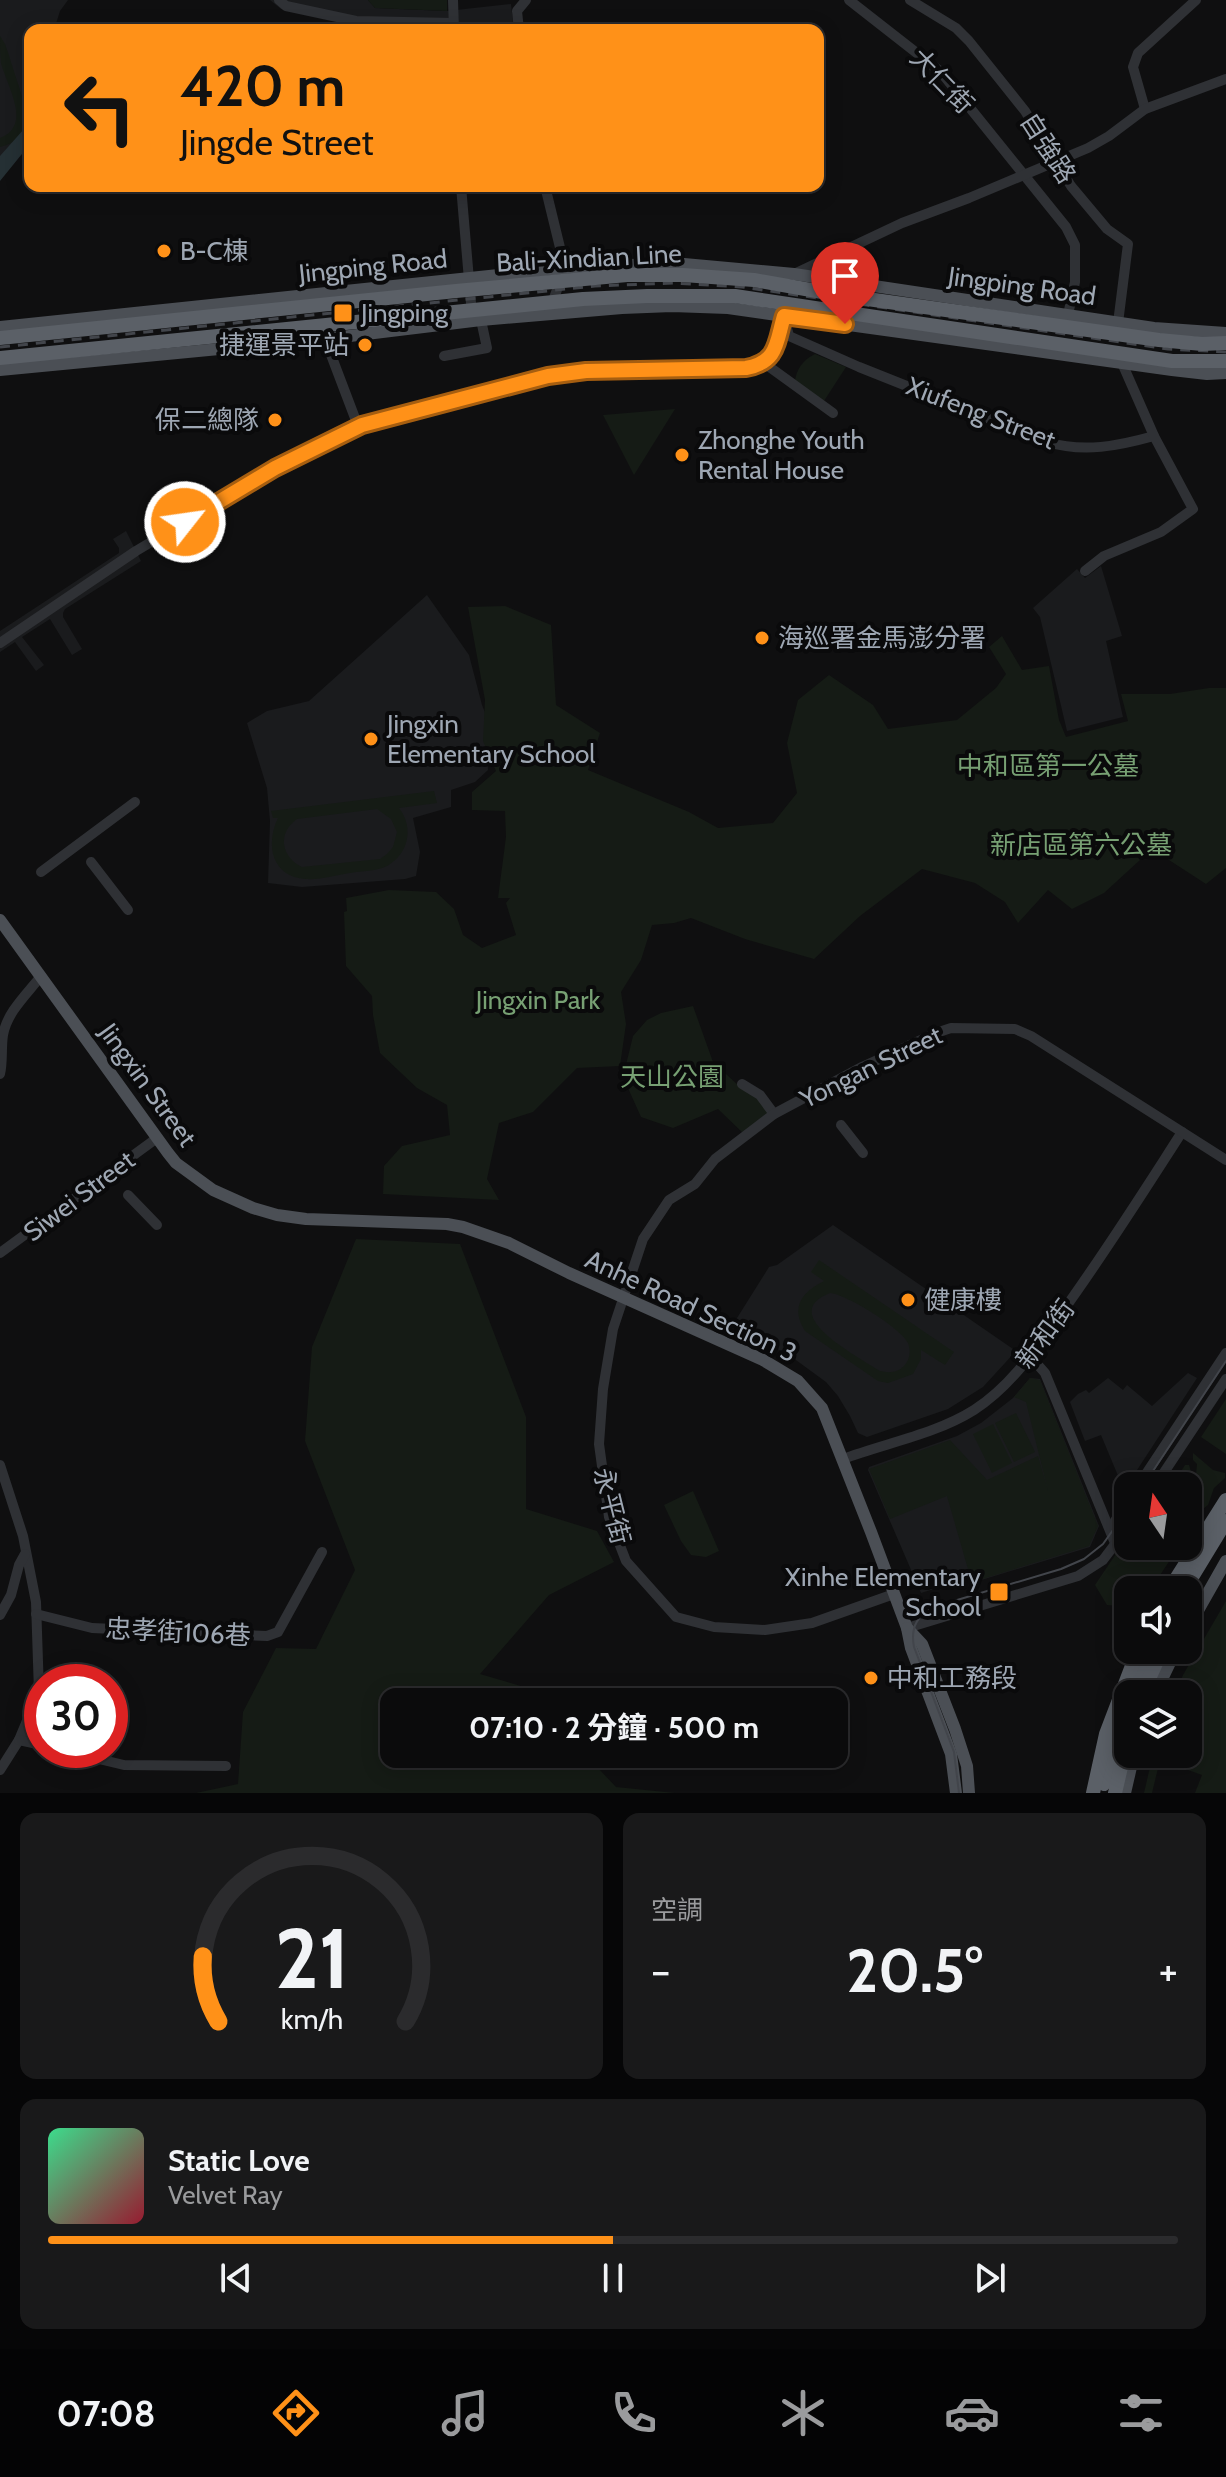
<!DOCTYPE html>
<html lang="zh-TW">
<head>
<meta charset="utf-8">
<style>
	body { margin:0; font-family:Cabin,"Noto Sans TC",sans-serif; background:#19191a; color:#f1f3f6; height:100vh; display:flex; flex-direction:column; font-size:30px; white-space:nowrap }
	* { box-sizing:border-box; margin:0 }
	p { font-size:26px; color:#9a9b9d }
	.icon { flex:none; width:44px; height:44px; fill:none; stroke:currentColor; stroke-width:2; stroke-linecap:round; stroke-linejoin:round }
	.map { position:relative; height:1793px; overflow:hidden }
	.details { display:flex; flex-direction:column; gap:20px; padding:20px; background:#060607; flex:1 }
	.details>* { flex:none }
	.top-card { position:absolute; left:24px; top:24px; width:800px; height:168px; border-radius:16px; box-shadow:0 4px 20px #0003,0 0 0 2px #2b2b2d; background:#ff9118; color:#111; overflow:hidden }
	.needle { width:52px; rotate:347deg }
	.buttons { position:absolute; left:1114px; top:1472px; display:grid; gap:16px }
	.buttons a { display:grid; place-items:center; width:88px; height:88px; border-radius:16px; background:#0b0b0c; box-shadow:0 4px 20px #0003,0 0 0 2px #2b2b2d; font-size:40px }
	.speed { position:absolute; left:24px; top:1664px; display:flex; gap:16px; font-size:40px; font-weight:700; text-align:center }
	.speed>* { display:grid; place-content:center; width:104px; height:104px; border-radius:50%; background:#0b0b0c; box-shadow:0 4px 20px #0003,0 0 0 2px #2b2b2d; line-height:1 }
	.speed .limit { border:12px solid #d22; background:#fff; color:#111 }
	.pin { position:absolute; display:grid; place-items:center; width:68px; height:68px; color:#fff; margin:-82px -34px; border-radius:50% 50% 50% 0; rotate:-45deg; box-shadow:0 0 8px #0007 }
	.pin .icon { rotate:45deg }
	.me { position:absolute; width:88px; margin:-44px; rotate:60deg; stroke-linejoin:round; filter:drop-shadow(0 0 6px #0008) }
	.turn { display:flex; align-items:center; gap:28px; height:168px; padding:0 24px; font-size:36px }
	.turn .icon { width:104px; height:104px; stroke-width:2.5 }
	.turn b { display:block; font-size:56px; line-height:68px }
	.big { font-size:60px; font-weight:700; line-height:1.1 }
	.details .tile { flex:1; display:flex; flex-direction:column; justify-content:center; gap:12px; min-width:0; padding:0 28px; border-radius:16px; background:#19191a }
	.details .dial { align-items:center; gap:0 }
	.dial svg { height:208px; overflow:visible; fill:none; stroke:#2b2b2d; stroke-width:7; stroke-linecap:round; text-anchor:middle }
	.dial text { fill:#f1f3f6; stroke:none }
	.song { display:flex; align-items:center; gap:24px }
	.cover { width:96px; height:96px; border-radius:12px; background:linear-gradient(135deg,hsl(150 70% 55%),hsl(350 70% 35%)) }
	.played { height:8px; border-radius:4px; background:linear-gradient(90deg,#ff9118 50%,#2b2b2d 50%) }
	.keys { display:flex; justify-content:space-around; direction:ltr }
	.heat { display:flex; justify-content:space-between; align-items:center; font-size:44px; direction:ltr }
	.details .tiles { flex:1; display:grid; gap:20px; grid-template-columns:1fr 1fr }
	.tile:last-child { grid-column:span 2 }
	.trip { position:absolute; left:380px; top:1688px; width:468px; height:80px; border-radius:16px; background:#0b0b0c; box-shadow:0 4px 20px #0003,0 0 0 2px #2b2b2d; font-weight:700; line-height:80px; text-align:center }
	.menu { display:flex; height:128px; justify-content:space-around; align-items:center; background:#040405; color:#9a9b9d }
	.menu .icon { width:56px; height:56px }
	.menu .active { color:#ff9118 }
	.menu b { font-size:36px; color:#f1f3f6 }
	.map>svg:first-child { display:block }
	.built { fill:#1a1b1d }
	.green { fill:#151b15; fill-rule:evenodd }
	.water { fill:#253034 }
	.lines { fill:none; stroke-linecap:round; stroke-linejoin:round }
	.minor { stroke:#2f3135; stroke-width:10 }
	.major { stroke:#4b4f55; stroke-width:12 }
	.highway { stroke:#5b6067; stroke-width:14 }
	.tram { stroke:#42454b; stroke-width:2 }
	.rail { stroke:#42454b; stroke-width:3; stroke-dasharray:10 8; stroke-linecap:butt }
	.highway-bridge { stroke:#5b6067; stroke-width:14 }
	.route-casing { stroke:#a65e10; stroke-width:20 }
	.route { stroke:#ff9118; stroke-width:14 }
	.poi-dot { fill:#ff9118; stroke:#0a0a0b; stroke-width:3 }
	.labels { text-anchor:middle; dominant-baseline:central; stroke-width:8; stroke-linejoin:round; paint-order:stroke }
	.street-label { font-size:26px; fill:#9ea7b3; stroke:#0a0a0b }
	.poi-label { font-size:26px; fill:#9ea7b3; stroke:#0a0a0b; text-anchor:start }
	.park-label { font-size:26px; fill:#77a073; stroke:#0a0a0b }
</style>
</head>
<body>
<div class="map">
<svg width="1226" height="1793" viewBox="0 0 1226 1793">
	<rect width="100%" height="100%" fill="#0f0f10"/>
	<g class="built">
		<path d="M0,0h68l-8,11 -6,19h-24l-2,101 -28,31z"/>
		<path d="M270,0h98l7,8 72,3 64,-7 2,18 -65,8 -94,-5 -73,-16z"/>
		<path d="M126,531l15,30 -76,48 -2,4v4l19,32 -10,6 -22,-36 -28,18 22,28 -8,6 -21,-29 -15,10v-21l119,-78v-5l-6,-9z"/>
		<path d="M1101,566l21,70 -16,5 17,76 -56,14 -27,-114 -7,-9 44,-39 8,9z"/>
		<path d="M427,595l42,60 13,50 12,30 -7,8 1,27 -13,12 -24,8v17l-38,11 7,34 -4,24 -11,3 -103,8 -34,-4 2,-62 -3,-33 -20,-65 20,-12 42,-10z"/>
		<path d="M833,1225l183,126 -33,36 -35,22 -81,28 -9,-4 -8,-17 -12,-20 -12,-14 -37,-27 -57,-29 37,-59 8,-2z"/>
		<path d="M1188,1373l9,5 -73,112 -23,-55 -16,6 -15,-39 8,-8 8,-4 3,3 19,-15 15,12 4,-5 25,21z"/>
		<path d="M1030,1378l10,1 59,147 -9,21 -112,34 -3,-5 -54,17 -53,-123 1,-3 88,-31 24,-13 32,-25z"/>
	</g>
	<g class="green">
		<path d="M368,0h79v11l-72,-3z"/>
		<path d="M0,36l5,8c5,14 9,28 14,43 8,26 16,51 -19,60v-9c33,-12 7,-52 1,-75 -1,-9 -1,-18 -1,-27z"/>
		<path d="M815,354l31,13 -22,34 -29,-18c0,-13 9,-24 20,-29z"/>
		<path d="M675,409l-41,66 -31,-60z"/>
		<path d="M505,606l46,19 5,80 44,28 -12,37 101,42 29,16 55,-5 24,-30 -10,-50 11,-43 31,-25 44,30 15,24 69,-9 39,-32 10,-14 -17,-27 13,-11 20,34 27,-4 10,54 7,17 62,-16 -7,-27h49l39,-6h17v180l-20,16 -54,-35 -48,44 -32,16 -24,-19 -30,33 -13,-21 -30,-19 -53,-14 -62,47 -46,43 -69,-20 -54,-21 -17,5 -22,2 -11,35 -20,32 5,32 -6,42 -43,2 -44,44 -34,11 -12,56 12,21 -116,-6 1,-28 18,-20 48,-11 -3,-30 -30,-17 -37,-35 -7,-38 -1,-19 -26,-30 -2,-54 3,-1 -1,-13 43,-8 47,2 18,17 9,26 19,13 34,-13 -10,-32 4,-5h-12l8,-61 -1,-26 -33,-1v-18l24,-21 -13,-30 2,-41 -17,-93z"/>
		<path d="M434,791l3,12 -38,5c15,19 10,46 -12,58 -10,5 -26,5 -37,7 -14,2 -30,7 -44,6 -34,-2 -41,-34 -28,-61h-5l-2,-7zM377,809l14,10 6,13 -4,15 -6,7 -7,5 -78,8c-21,-10 -25,-34 -5,-48z"/>
		<path d="M693,1006l20,56 26,24 16,7 14,22 -26,18 -25,-24 -45,19 -32,-11 -18,-40 10,-41 14,-16 14,-7z"/>
		<path d="M356,1239l104,5 66,173v92l71,22 17,31 -65,33 -69,79 95,28h-181v52h203v13l19,20 59,6h-479l42,-9 5,-72 33,-64 40,1 39,-79 -50,-129 7,-94z"/>
		<path d="M819,1260l135,92 -9,13 -24,-15v9l-8,15 -25,9 -10,-2 -73,-50c-15,-24 -3,-39 19,-50l-13,-9zM830,1293c16,1 71,35 78,50 3,8 2,17 -4,23 -7,7 -15,7 -24,5 -21,-14 -105,-57 -50,-78z"/>
		<path d="M1030,1378l10,2 58,146 -9,20 -110,34 -3,-6 -6,2 -23,-80 -57,23 -21,-50 81,-29 37,40 51,-24 10,35 -22,-89 -12,-5z"/>
		<path d="M1226,1399v55l-25,-17z"/>
		<path d="M1016,1413l19,39 -21,10 -19,-39z"/>
		<path d="M993,1424l19,39 -20,10 -19,-39z"/>
		<path d="M1193,1453l20,17 12,3v5l-11,10 -6,17 -14,11 -6,17v-47h-20l12,-13 5,-8h4l3,10h4l1,-11 -4,-4z"/>
		<path d="M693,1491l26,60 -13,6 -15,-2 -10,-14 -17,-36z"/>
		<path d="M1128,1536v10h43l1,11 -22,33h-22v21l-8,-5 -13,-1 -12,-20z"/>
		<path d="M1226,1601v192h-31l7,-18 -42,-15 -8,33h-8l9,-39h35v-60h-13l8,-19z"/>
	</g>
	<path class="water" d="M30,79v65l-30,37v-25l24,-27 4,-12 -3,-26z"/>
	<g class="lines">
		<g class="minor">
			<path d="M279,0l7,6 70,15 97,2"/>
			<path d="M453,0l1,30"/>
			<path d="M849,0l92,72 125,155 9,18v37l-7,33"/>
			<path d="M910,0l46,28 13,13 56,70 46,75 36,43 21,15 -10,79"/>
			<path d="M519,30l-2,-19 9,-11"/>
			<path d="M1145,109l-12,-42 5,-14 58,-53"/>
			<path d="M461,186l11,129"/>
			<path d="M545,186l20,82 -14,38"/>
			<path d="M794,274l108,-51 67,-25 119,-50 21,-12 36,-27 81,-30"/>
			<path d="M784,317l5,19 70,31 188,75c37,11 71,4 107,-6"/>
			<path d="M325,339l33,87"/>
			<path d="M444,356l43,-8 -6,-28"/>
			<path d="M764,363l69,50"/>
			<path d="M1085,571l19,-15 57,-24 32,-23 -39,-73 -32,-73"/>
			<path d="M0,643l136,-92 139,-83 83,-42 190,-50 38,-5 160,-3c31,-7 30,-25 38,-52"/>
			<path d="M91,862l37,48"/>
			<path d="M41,872l94,-70"/>
			<path d="M0,1074c3,-13 1,-26 3,-39 4,-23 24,-41 38,-59"/>
			<path d="M742,1084l18,11 14,19"/>
			<path d="M841,1125l22,28"/>
			<path d="M128,1195l29,30"/>
			<path d="M0,1253l157,-115"/>
			<path d="M1030,1356l15,17 70,170"/>
			<path d="M843,1459c43,-16 93,-25 131,-49 37,-24 61,-60 86,-95 43,-59 82,-121 122,-183"/>
			<path d="M0,1465l23,71 13,66 3,90 -20,48 -19,30"/>
			<path d="M1138,1486l88,-133"/>
			<path d="M1155,1486l71,-107"/>
			<path d="M1115,1541v-20l13,-20"/>
			<path d="M894,1594l-82,29 -47,7 -51,-3 -38,-10 -50,-56 -17,-44 -10,-73 4,-55 10,-60 30,-90 26,-39 26,-16 20,-25 59,-45 88,-47 74,-34 15,-5 64,1 16,7 195,124"/>
			<path d="M36,1614l56,14 175,8 11,-4 44,-80"/>
			<path d="M0,1615l11,-20 8,-30 6,-11"/>
			<path d="M907,1628l171,-52 25,-16 25,-33"/>
			<path d="M19,1740l23,5"/>
			<path d="M61,1750l63,15 102,1"/>
		</g>
		<g class="major">
			<path d="M0,327l565,-59 108,-5 121,11 360,54 72,5"/>
			<path d="M0,370l325,-31 156,-19 141,-12 50,-2 56,2 56,8 388,54 35,4 19,-1"/>
			<path d="M0,920l168,233 8,10 37,27 40,18 24,7 29,4 141,5 16,3 46,16 60,30 194,87 35,21 24,27 49,124 36,96 4,20 40,106 5,39"/>
			<path d="M907,1628l15,16 33,85 12,37 2,27"/>
			<path d="M1188,1628l38,-67"/>
			<path d="M1155,1694l21,-44"/>
			<path d="M1125,1793l9,-39"/>
		</g>
		<g class="highway">
			<path d="M1169,1590l57,-90"/>
			<path d="M1184,1590l42,-69"/>
			<path d="M1132,1694l20,-44"/>
			<path d="M1142,1694l20,-44"/>
			<path d="M1104,1784l24,-80"/>
			<path d="M1093,1793l13,-59 32,-84"/>
			<path d="M1115,1793l13,-56"/>
		</g>
		<g class="tram">
			<path d="M1143,1486l83,-125"/>
			<path d="M959,1793l-5,-41 -40,-105c-4,-21 4,-33 23,-41l124,-37 23,-10 19,-15 25,-35"/>
		</g>
		<path class="rail" d="M0,347l595,-61 79,-3 68,4 426,62 58,3"/>
		<g class="highway-bridge">
			<path d="M0,338l456,-47 171,-16h56l71,5 85,15 320,45 43,4 24,-1"/>
			<path d="M0,358l583,-59 64,-3h88l437,65h54"/>
		</g>
	</g>
	<g class="lines">
		<defs>
			<path id="route" d="M185,522l90,-54 87,-43 186,-49 38,-5 160,-3c32,-6 30,-25 38,-52l61,8"/>
		</defs>
		<use href="#route" class="route-casing"/>
		<use href="#route" class="route"/>
	</g>
	<g class="poi-dot">
		<circle cx="164" cy="251" r="8"/>
		<rect x="333" y="303" width="20" height="20" rx="4"/>
		<circle cx="365" cy="345" r="8"/>
		<circle cx="275" cy="420" r="8"/>
		<circle cx="682" cy="455" r="8"/>
		<circle cx="762" cy="638" r="8"/>
		<circle cx="371" cy="739" r="8"/>
		<circle cx="908" cy="1300" r="8"/>
		<rect x="989" y="1582" width="20" height="20" rx="4"/>
		<circle cx="871" cy="1678" r="8"/>
	</g>
	<g class="labels">
		<g class="street-label">
			<text transform="translate(942 81) rotate(46)">大仁街</text>
			<text transform="translate(1048 148) rotate(57)">自強路</text>
			<text transform="translate(589 258) rotate(-3)">Bali-Xindian Line</text>
			<text transform="translate(373 266) rotate(-6)">Jingping Road</text>
			<text transform="translate(1022 286) rotate(8)">Jingping Road</text>
			<text transform="translate(981 413) rotate(21)">Xiufeng Street</text>
			<text transform="translate(871 1067) rotate(-26)">Yongan Street</text>
			<text transform="translate(148 1085) rotate(54)">Jingxin Street</text>
			<text transform="translate(79 1196) rotate(-37)">Siwei Street</text>
			<text transform="translate(691 1306) rotate(25)">Anhe Road Section 3</text>
			<text transform="translate(1045 1334) rotate(-53)">新和街</text>
			<text transform="translate(612 1506) rotate(76)">永平街</text>
			<text transform="translate(178 1632) rotate(3)">忠孝街106巷</text>
		</g>
		<g class="poi-label">
			<text x="180" y="251">B-C棟</text>
			<text x="361" y="313">Jingping</text>
			<text x="349" y="345" text-anchor="end">捷運景平站</text>
			<text x="259" y="420" text-anchor="end">保二總隊</text>
			<text x="698" y="440">Zhonghe Youth<tspan x="698" dy="30">Rental House</tspan></text>
			<text x="778" y="638">海巡署金馬澎分署</text>
			<text x="387" y="724">Jingxin<tspan x="387" dy="30">Elementary School</tspan></text>
			<text x="924" y="1300">健康樓</text>
			<text x="981" y="1577" text-anchor="end">Xinhe Elementary<tspan x="981" dy="30">School</tspan></text>
			<text x="887" y="1678">中和工務段</text>
		</g>
		<g class="park-label">
			<text x="1048" y="766">中和區第一公墓</text>
			<text x="1081" y="845">新店區第六公墓</text>
			<text x="538" y="1000">Jingxin Park</text>
			<text x="672" y="1077">天山公園</text>
		</g>
	</g>
</svg>
<div class="buttons">
<a><svg class="needle" viewBox="-14 -14 28 28"><path d="M0-13l5 13h-10z" fill="#e53935"/><path d="M0 13l5-13h-10z" fill="#9a9b9d"/></svg></a>
<a><svg class="icon" aria-label="sound" viewBox="0 0 24 24"><path d="M4 9h4l5-4v14l-5-4H4zM17 9q2 3 0 6"/></svg></a>
<a><svg class="icon" aria-label="layers" viewBox="0 0 24 24"><path d="M12 4l9 5-9 5-9-5zM3 14l9 5 9-5"/></svg></a>
</div>
<div class="speed"><div class="limit">30</div></div>
<div class="pin" style="left:845px;top:324px;background:#d93025"><svg class="icon" aria-label="arrive" viewBox="0 0 24 24"><path d="M6 21V4h12l-3 4 3 4H6"/></svg></div>
<svg class="me" style="left:185px;top:522px" viewBox="-20 -20 40 40"><circle r="17" fill="#ff9118" stroke="#fff" stroke-width="3"/><path d="M0-11L8 9 0 5-8 9z" fill="#fff"/></svg>
<div class="trip">07:10 · 2 分鐘 · 500 m</div>
<div class="top-card">
<div class="turn"><svg class="icon" aria-label="left" viewBox="0 0 24 24"><path d="M17 20v-9H6M10 6l-5 5 5 5"/></svg><div><b>420 m</b>Jingde Street</div></div>
</div>
</div>
<section class="details">
<div class="tiles">
<div class="tile dial"><svg viewBox="0 0 100 80">
<path d="M14 69A42 42 0 1 1 86 69"/>
<path d="M14 69A42 42 0 0 1 8 44" stroke="#ff9118"/>
<text x="50" y="56" font-size="32" font-weight="700">21</text>
<text x="50" y="72" font-size="11">km/h</text>
</svg></div>
<div class="tile"><p>空調</p>
<div class="heat"><a>−</a><b class="big">20.5°</b><a>+</a></div>
</div>
<div class="tile">
<div class="song"><i class="cover"></i><div><b>Static Love</b><p>Velvet Ray</p></div></div>
<div class="played"></div>
<div class="keys"><svg class="icon" aria-label="previous" viewBox="0 0 24 24"><path d="M18 5L8 12l10 7zM5 5v14"/></svg><svg class="icon" aria-label="pause" viewBox="0 0 24 24"><path d="M8 5v14M16 5v14"/></svg><svg class="icon" aria-label="next" viewBox="0 0 24 24"><path d="M6 5l10 7-10 7zM19 5v14"/></svg></div>
</div>
</div>
</section>
<nav class="menu">
<b>07:08</b>
<svg class="icon active" aria-label="directions" viewBox="0 0 24 24"><path d="M12 3l9 9-9 9-9-9zM9 14v-3h6M13 9l2 2-2 2"/></svg>
<svg class="icon" aria-label="music" viewBox="0 0 24 24"><path d="M9 18V5l10-2v13"/><circle cx="6" cy="18" r="3"/><circle cx="16" cy="16" r="3"/></svg>
<svg class="icon" aria-label="phone" viewBox="0 0 24 24"><path d="M5 4h4l2 5-3 2q2 4 5 5l2-3 5 2v4C11 20 4 13 5 4z"/></svg>
<svg class="icon" aria-label="climate" viewBox="0 0 24 24"><path d="M12 3v18M4 7l16 10M4 17L20 7"/></svg>
<svg class="icon" aria-label="car" viewBox="0 0 24 24"><path d="M5 17H2v-5l4-1 3-4h7l3 4 3 1v5h-3M9 17h6M6 11h13"/><circle cx="7" cy="17" r="2"/><circle cx="17" cy="17" r="2"/></svg>
<svg class="icon" aria-label="filters" viewBox="0 0 24 24"><path d="M4 7h16M4 17h16"/><circle cx="9" cy="7" r="2"/><circle cx="15" cy="17" r="2"/></svg>
</nav>
</body>
</html>
